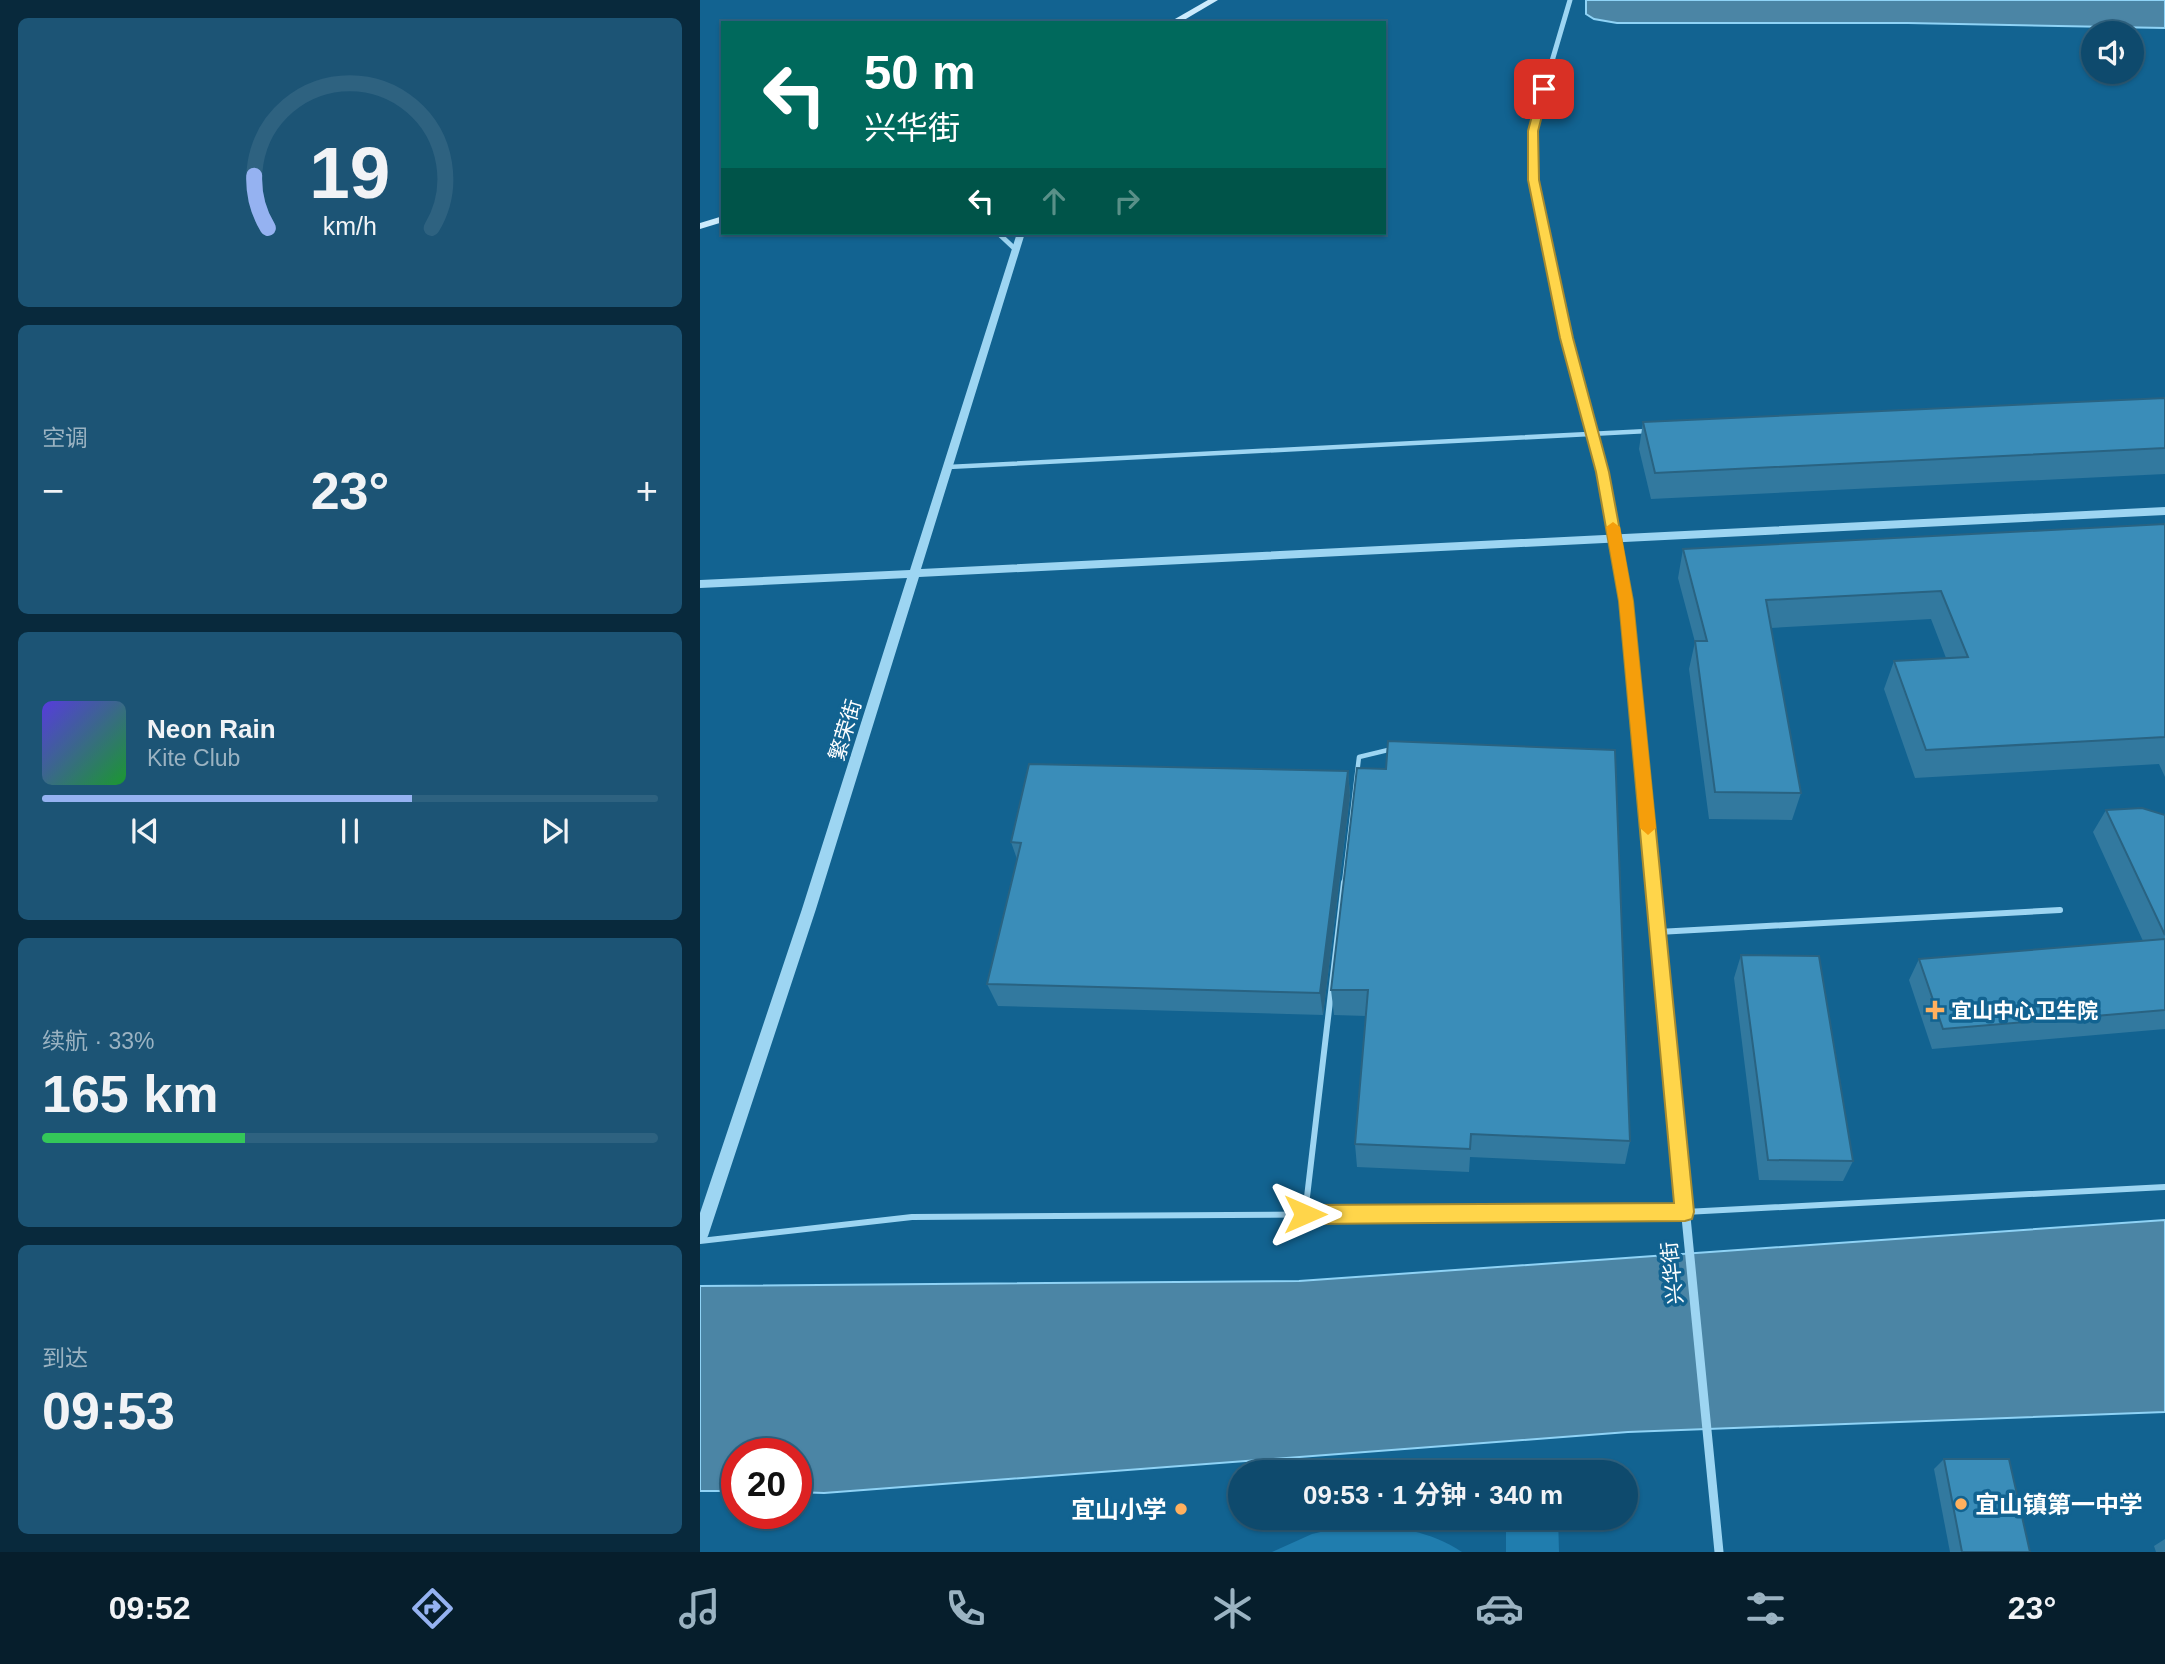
<!DOCTYPE html>
<html lang="zh">
<head>
<meta charset="utf-8">
<style>
	body { margin:0; font-family:Helvetica,"Noto Sans SC",sans-serif; background:#1c5475; color:#f1f3f6; height:100vh; display:flex; flex-direction:column; font-size:26px; white-space:nowrap }
	* { box-sizing:border-box; margin:0 }
	p { font-size:23px; color:#9bb3c2 }
	.icon { flex:none; width:38px; height:38px; fill:none; stroke:currentColor; stroke-width:2; stroke-linecap:round; stroke-linejoin:round }
	.map { position:relative; flex:1; overflow:hidden }
	.side { display:flex; flex-direction:column; gap:18px; padding:18px; background:#08293c; width:700px }
	.side>* { flex:none }
	.hud { position:absolute; left:21px; top:21px; width:665px; height:214px; border-radius:0px; box-shadow:0 2px 5px #0004,0 0 0 2px #2e6280; background:#00695c; color:#fff; overflow:hidden }
	.buttons { position:absolute; left:1381px; top:21px; display:grid; gap:14px }
	.buttons a { display:grid; place-items:center; width:63px; height:63px; border-radius:50%; background:#0e4a6d; box-shadow:0 2px 5px #0004,0 0 0 2px #2e6280; font-size:35px }
	.speed { position:absolute; left:21px; top:1438px; display:flex; gap:14px; font-size:35px; font-weight:700; text-align:center }
	.speed>* { display:grid; place-content:center; width:91px; height:91px; border-radius:50%; background:#0e4a6d; box-shadow:0 2px 5px #0004,0 0 0 2px #2e6280; line-height:1 }
	.speed .limit { border:10px solid #d22; background:#fff; color:#111 }
	.pin { position:absolute; display:grid; place-items:center; width:60px; height:60px; color:#fff; margin:-30px; border-radius:14px; box-shadow:0 4px 10px #0006 }
	.me { position:absolute; width:77px; margin:-38px; rotate:90deg; stroke-linejoin:round; filter:drop-shadow(0 0 5px #0008) }
	.turn { display:flex; align-items:center; gap:24px; height:147px; padding:0 28px; font-size:32px }
	.turn .icon { width:91px; height:91px; stroke-width:2.5 }
	.turn b { display:block; font-size:49px; line-height:60px }
	.lanes { display:flex; align-items:center; height:66px; padding:0 28px; background:#0003; justify-content:center; gap:35px; direction:ltr }
	.lanes .off { opacity:.35 }
	.big { font-size:52px; font-weight:700; line-height:1.1 }
	.side .card { flex:1; display:flex; flex-direction:column; justify-content:center; gap:10px; min-width:0; padding:0 24px; border-radius:10px; background:#1c5475 }
	.side .dial { align-items:center; gap:0 }
	.dial svg { height:182px; overflow:visible; fill:none; stroke:#2e6280; stroke-width:7; stroke-linecap:round; text-anchor:middle }
	.dial text { fill:#f1f3f6; stroke:none }
	.song { display:flex; align-items:center; gap:21px }
	.cover { width:84px; height:84px; border-radius:10px; background:linear-gradient(135deg,hsl(250 70% 55%),hsl(130 70% 35%)) }
	.played { height:7px; border-radius:4px; background:linear-gradient(90deg,#95b2f1 60%,#2e6280 60%) }
	.keys { display:flex; justify-content:space-around; direction:ltr }
	.heat { display:flex; justify-content:space-between; align-items:center; font-size:38px; direction:ltr }
	.charge { height:10px; border-radius:5px; background:linear-gradient(90deg,#34c759 33%,#2e6280 0) }
	.trip { position:absolute; left:528px; top:1460px; width:410px; height:70px; border-radius:35px; background:#0e4a6d; box-shadow:0 2px 5px #0004,0 0 0 2px #2e6280; font-weight:700; line-height:70px; text-align:center }
	.tabs { display:flex; height:112px; justify-content:space-around; align-items:center; background:#061e2c; color:#9bb3c2 }
	.tabs .icon { width:49px; height:49px }
	.tabs .current { color:#95b2f1 }
	.tabs b { font-size:32px; color:#f1f3f6 }
	main { display:flex; flex:1; min-height:0 }
	.map>svg:first-child { display:block }
	.green { fill:#207dae }
	.water { fill:#4b85a5; stroke:#8fd3f6; stroke-width:2 }
	.lines { fill:none; stroke-linecap:round; stroke-linejoin:round }
	.service-far1 { stroke:#9dd5f2; stroke-width:4.5 }
	.service { stroke:#9dd5f2; stroke-width:6 }
	.minor-far2 { stroke:#9dd5f2; stroke-width:5 }
	.minor-far1 { stroke:#9dd5f2; stroke-width:6 }
	.minor { stroke:#9dd5f2; stroke-width:9 }
	.tertiary { fill:#9dd5f2; fill-rule:evenodd }
	.secondary { fill:#ccebfc; fill-rule:evenodd }
	.wall { fill:#32799f }
	.shaded-wall { fill:#296382 }
	.building { fill:#3a8db9; stroke:#296382; stroke-width:2 }
	.route { fill:#ffd54a; stroke:#a68a30; stroke-width:2 }
	.slow { fill:#f59e0b }
	.poi-dot { fill:#ffb05e; stroke:#126391; stroke-width:2.5 }
	.labels { text-anchor:middle; dominant-baseline:central; stroke-width:7; stroke-linejoin:round; paint-order:stroke }
	.street-label { font-size:21px; fill:#fff; stroke:#126391 }
	.poi-label { font-size:21px; font-weight:bold; fill:#fff; stroke:#126391; text-anchor:start }
	.near-poi-label { font-size:24px; font-weight:bold; fill:#fff; stroke:#126391; text-anchor:start }
</style>
</head>
<body>
<main>
<section class="side">
<div class="card dial"><svg viewBox="0 0 100 80">
<path d="M14 69A42 42 0 1 1 86 69"/>
<path d="M14 69A42 42 0 0 1 8 46" stroke="#95b2f1"/>
<text x="50" y="56" font-size="32" font-weight="700">19</text>
<text x="50" y="72" font-size="11">km/h</text>
</svg></div>
<div class="card"><p>空调</p>
<div class="heat"><a>−</a><b class="big">23°</b><a>+</a></div>
</div>
<div class="card">
<div class="song"><i class="cover"></i><div><b>Neon Rain</b><p>Kite Club</p></div></div>
<div class="played"></div>
<div class="keys"><svg class="icon" aria-label="previous" viewBox="0 0 24 24"><path d="M18 5L8 12l10 7zM5 5v14"/></svg><svg class="icon" aria-label="pause" viewBox="0 0 24 24"><path d="M8 5v14M16 5v14"/></svg><svg class="icon" aria-label="next" viewBox="0 0 24 24"><path d="M6 5l10 7-10 7zM19 5v14"/></svg></div>
</div>
<div class="card"><p>续航 · 33%</p><b class="big">165 km</b><div class="charge"></div></div>
<div class="card"><p>到达</p><b class="big">09:53</b></div>
</section>
<div class="map">
<svg width="1465" height="1552" viewBox="0 0 1465 1552">
	<rect width="100%" height="100%" fill="#126391"/>
	<g class="green">
		<path d="M806,1517h52l1,35h-53z"/>
		<path d="M646,1526c42,-1 81,3 116,26h-190l40,-18z"/>
	</g>
	<g class="water">
		<path d="M886,0h579v28l-257,-5h-291l-23,-4 -8,-5z"/>
		<path d="M1465,1220v192l-537,20 -804,61 -28,-1v-38h-59v37h-37v-205l599,-5z"/>
	</g>
	<g class="lines">
		<g class="service-far1">
			<path d="M248,467l700,-36"/>
			<path d="M644,883l15,-126 29,-7"/>
		</g>
		<g class="service">
			<path d="M958,932l402,-22"/>
			<path d="M605,1214l39,-332"/>
			<path d="M0,1241l212,-24 773,-5 480,-25"/>
		</g>
		<g class="minor-far2">
			<path d="M870,0l-33,112 -5,54 45,214"/>
			<path d="M298,233l17,16"/>
		</g>
		<path class="minor-far1" d="M877,378l25,94 24,129 28,282"/>
		<path class="minor" d="M953,882l66,670"/>
		<path class="tertiary" d="M317,233h8l-104,336 1244,-62v8l-1246,62 -103,332 -108,327 -3,5 -5,2v-30l102,-304 105,-331 -207,10v-8l210,-10z"/>
		<g class="secondary">
			<path d="M508,0h10l-39,23h-11z"/>
			<path d="M23,216v6l-23,7v-6z"/>
		</g>
	</g>
	<g class="wall">
		<path d="M1465,398v76l-514,25 -12,-50 4,-27z"/>
		<path d="M1465,524v253l-6,-13 -244,14 -31,-89 10,-28 52,-3 -15,-39 -160,9 30,165 -9,27 -83,-1 -20,-150 6,-27 -17,-64 5,-29z"/>
		<path d="M657,768l273,373 -5,23 -155,-7 -1,15 -112,-5 -2,-23 11,-128 -32,-1 -3,-25z"/>
		<path d="M648,771l2,25 -27,219 -325,-9 -11,-22 30,-125 -6,-17z"/>
		<path d="M1406,810l59,5v214l-233,20 -23,-69 10,-21 224,-18 -50,-109z"/>
		<path d="M1041,955l112,206 -10,20 -84,-1 -25,-202z"/>
		<path d="M1244,1459l86,93h-80l-16,-83z"/>
		<path d="M1465,1539v13h-9l-2,-6z"/>
	</g>
	<path class="shaded-wall" d="M648,771l2,25 -27,219 -3,-22z"/>
	<g class="building">
		<path d="M1465,398v50l-510,25 -12,-51z"/>
		<path d="M1465,524v213l-239,13 -32,-89 74,-4 -27,-66 -175,9 35,193 -86,-1 -20,-151h12l-24,-92z"/>
		<path d="M688,741l227,9 15,391 -159,-7 -1,15 -115,-5 13,-154h-37l26,-222 29,1z"/>
		<path d="M329,764l319,7 -28,222 -333,-9 34,-141 -10,-1z"/>
		<path d="M1442,808l23,7v120l-59,-125z"/>
		<path d="M1465,939v71l-222,19 -24,-70z"/>
		<path d="M1041,955l78,1 34,205 -85,-1z"/>
		<path d="M1244,1459h65l21,93h-68z"/>
	</g>
	<path class="route" d="M844,86l5,3 -11,42 1,49 34,158 36,134 24,129 61,611 -2,7 -7,2 -380,3 -7,-3 -3,-7 3,-6 7,-3 369,-2 -55,-602 -23,-129 -36,-134 -32,-158v-49l11,-42z"/>
	<path class="slow" d="M913,522l7,5 13,74 23,227 -8,7 -8,-7 -21,-227 -13,-74z"/>
	<g class="poi-dot">
		<path d="M1231.5 999.5h7v7h7v7h-7v7h-7v-7h-7v-7h7z"/>
		<circle cx="1261" cy="1504" r="7"/>
		<circle cx="481" cy="1509" r="7"/>
	</g>
	<g class="labels">
		<g class="street-label">
			<text transform="translate(145 730) rotate(-73)">繁荣街</text>
			<text transform="translate(972 1273) rotate(-96)">兴华街</text>
		</g>
		<g class="poi-label">
			<text x="1251" y="1010">宜山中心卫生院</text>
		</g>
		<g class="near-poi-label">
			<text x="1275" y="1504">宜山镇第一中学</text>
			<text x="467" y="1509" text-anchor="end">宜山小学</text>
		</g>
	</g>
</svg>
<div class="buttons">
<a><svg class="icon" aria-label="sound" viewBox="0 0 24 24"><path d="M4 9h4l5-4v14l-5-4H4zM17 9q2 3 0 6"/></svg></a>
</div>
<div class="speed"><div class="limit">20</div></div>
<div class="pin" style="left:844px;top:89px;background:#d93025"><svg class="icon" aria-label="arrive" viewBox="0 0 24 24"><path d="M6 21V4h12l-3 4 3 4H6"/></svg></div>
<svg class="me" style="left:605px;top:1214px" viewBox="-20 -20 40 40"><path d="M0-17L14 15 0 8-14 15z" fill="#ffd54a" stroke="#fff" stroke-width="4"/></svg>
<div class="trip">09:53 · 1 分钟 · 340 m</div>
<div class="hud">
<div class="turn"><svg class="icon" aria-label="left" viewBox="0 0 24 24"><path d="M17 20v-9H6M10 6l-5 5 5 5"/></svg><div><b>50 m</b>兴华街</div></div>
<div class="lanes"><svg class="icon" aria-label="left" viewBox="0 0 24 24"><path d="M17 20v-9H6M10 6l-5 5 5 5"/></svg><svg class="icon off" aria-label="ahead" viewBox="0 0 24 24"><path d="M12 20V5M6 11l6-6 6 6"/></svg><svg class="icon off" aria-label="right" viewBox="0 0 24 24"><path d="M7 20v-9h11M14 6l5 5-5 5"/></svg></div>
</div>
</div>
</main>
<nav class="tabs">
<b>09:52</b>
<svg class="icon current" aria-label="directions" viewBox="0 0 24 24"><path d="M12 3l9 9-9 9-9-9zM9 14v-3h6M13 9l2 2-2 2"/></svg>
<svg class="icon" aria-label="music" viewBox="0 0 24 24"><path d="M9 18V5l10-2v13"/><circle cx="6" cy="18" r="3"/><circle cx="16" cy="16" r="3"/></svg>
<svg class="icon" aria-label="phone" viewBox="0 0 24 24"><path d="M5 4h4l2 5-3 2q2 4 5 5l2-3 5 2v4C11 20 4 13 5 4z"/></svg>
<svg class="icon" aria-label="climate" viewBox="0 0 24 24"><path d="M12 3v18M4 7l16 10M4 17L20 7"/></svg>
<svg class="icon" aria-label="car" viewBox="0 0 24 24"><path d="M5 17H2v-5l4-1 3-4h7l3 4 3 1v5h-3M9 17h6M6 11h13"/><circle cx="7" cy="17" r="2"/><circle cx="17" cy="17" r="2"/></svg>
<svg class="icon" aria-label="filters" viewBox="0 0 24 24"><path d="M4 7h16M4 17h16"/><circle cx="9" cy="7" r="2"/><circle cx="15" cy="17" r="2"/></svg>
<b>23°</b>
</nav>
</body>
</html>
